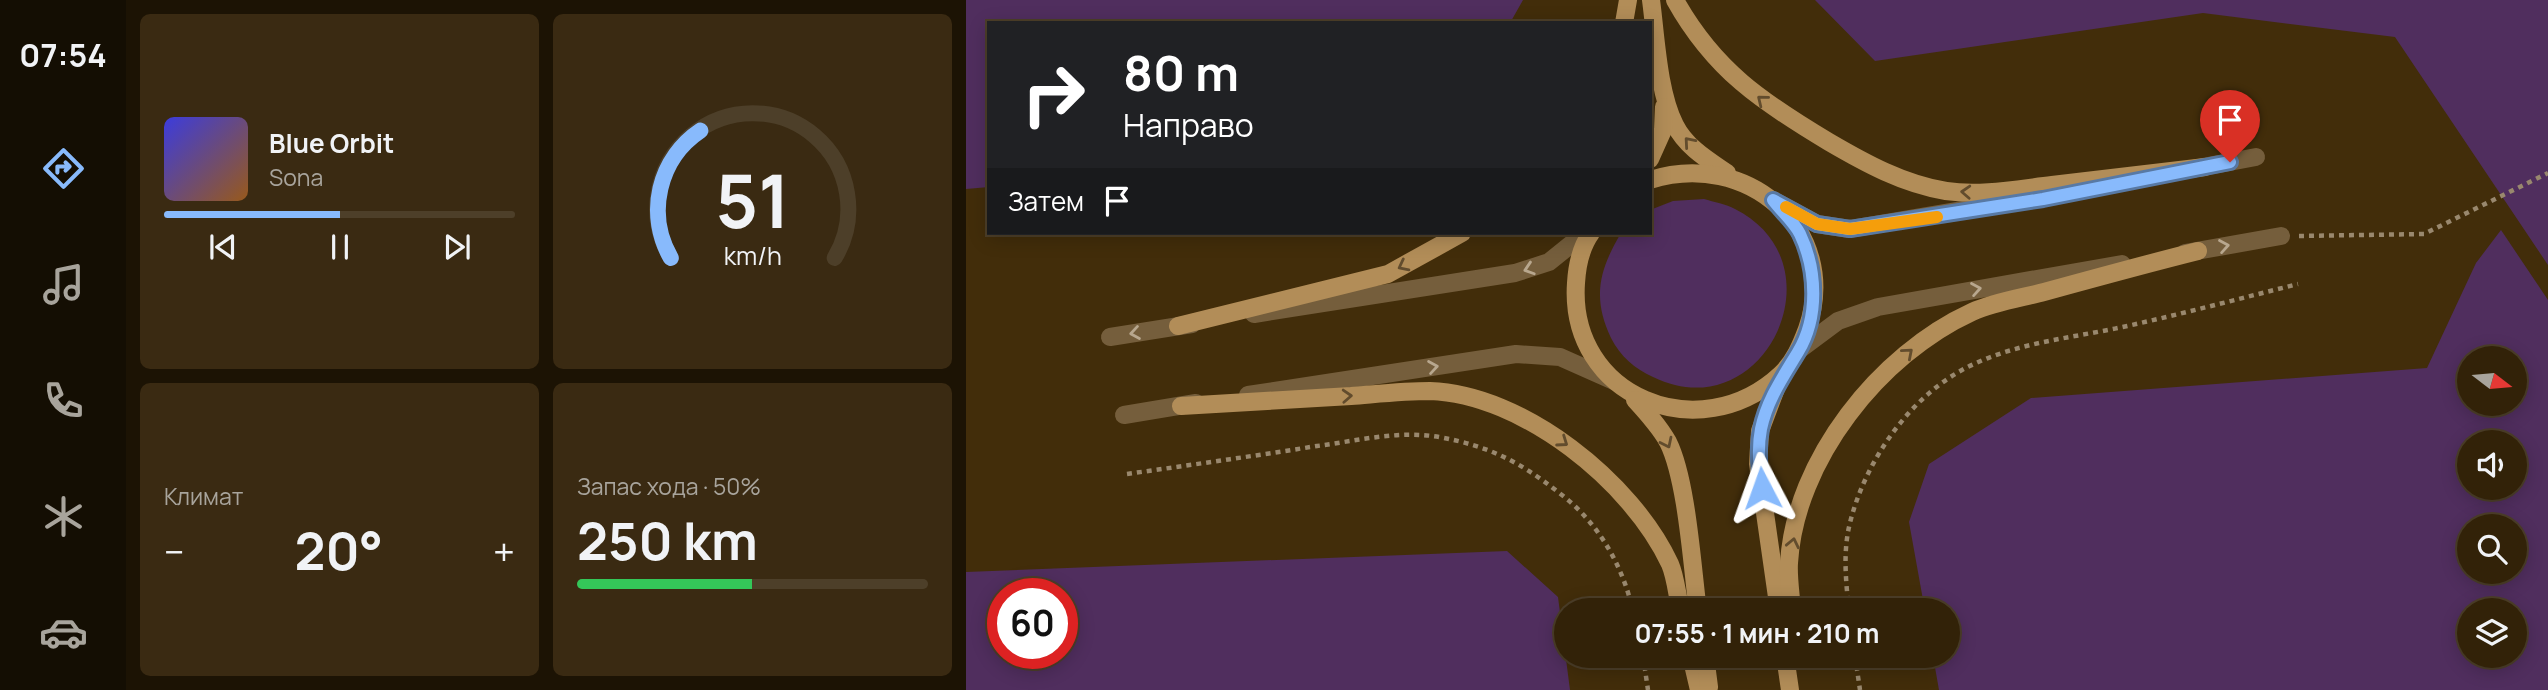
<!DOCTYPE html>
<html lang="ru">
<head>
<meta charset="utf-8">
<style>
	body { margin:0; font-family:Manrope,sans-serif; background:#3a2a12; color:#f1f3f6; height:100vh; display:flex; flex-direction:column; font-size:26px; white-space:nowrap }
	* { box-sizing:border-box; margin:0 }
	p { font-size:23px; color:#a8a49c }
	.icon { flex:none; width:38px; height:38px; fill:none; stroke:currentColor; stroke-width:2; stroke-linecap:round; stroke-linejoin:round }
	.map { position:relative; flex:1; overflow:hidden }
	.drawer { display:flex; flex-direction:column; gap:14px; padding:14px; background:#1c1304; width:840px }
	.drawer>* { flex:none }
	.banner { position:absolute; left:21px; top:21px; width:665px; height:214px; border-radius:0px; box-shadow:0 4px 18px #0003,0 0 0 2px #4d3f29; background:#202124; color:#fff; overflow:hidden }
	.needle { width:46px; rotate:106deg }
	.fabs { position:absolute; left:1491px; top:346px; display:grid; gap:14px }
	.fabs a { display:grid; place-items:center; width:70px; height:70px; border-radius:50%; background:#322208; box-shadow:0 4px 18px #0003,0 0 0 2px #4d3f29; font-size:35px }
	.speed { position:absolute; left:21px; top:578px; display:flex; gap:14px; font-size:35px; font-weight:700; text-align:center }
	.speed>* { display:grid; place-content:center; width:91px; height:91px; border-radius:50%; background:#322208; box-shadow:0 4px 18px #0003,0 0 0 2px #4d3f29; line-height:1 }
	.speed .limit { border:10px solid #d22; background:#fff; color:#111 }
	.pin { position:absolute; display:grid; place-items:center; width:60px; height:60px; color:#fff; margin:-72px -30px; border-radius:50% 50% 50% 0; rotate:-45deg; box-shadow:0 0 7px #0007 }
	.pin .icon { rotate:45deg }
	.me { position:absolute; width:77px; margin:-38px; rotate:356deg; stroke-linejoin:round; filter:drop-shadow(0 0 5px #0008) }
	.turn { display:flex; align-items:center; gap:24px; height:147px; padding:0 21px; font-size:32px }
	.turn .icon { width:91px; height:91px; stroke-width:2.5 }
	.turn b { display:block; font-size:49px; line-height:60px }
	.then { display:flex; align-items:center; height:66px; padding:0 21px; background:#0003; gap:14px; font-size:26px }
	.big { font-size:52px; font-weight:700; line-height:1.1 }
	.drawer .card { flex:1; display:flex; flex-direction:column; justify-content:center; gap:10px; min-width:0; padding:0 24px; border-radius:10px; background:#3a2a12 }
	.drawer .dial { align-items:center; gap:0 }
	.dial svg { height:182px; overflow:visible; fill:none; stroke:#4d3f29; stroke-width:7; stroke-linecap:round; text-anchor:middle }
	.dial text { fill:#f1f3f6; stroke:none }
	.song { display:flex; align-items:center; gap:21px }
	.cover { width:84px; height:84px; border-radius:10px; background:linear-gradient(135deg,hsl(240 70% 55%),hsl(30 70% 35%)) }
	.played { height:7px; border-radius:4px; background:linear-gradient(90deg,#88bafc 50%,#4d3f29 50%) }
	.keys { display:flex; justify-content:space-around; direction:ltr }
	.heat { display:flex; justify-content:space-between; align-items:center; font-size:38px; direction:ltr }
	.charge { height:10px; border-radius:5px; background:linear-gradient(90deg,#34c759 50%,#4d3f29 0) }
	.drawer .tiles { flex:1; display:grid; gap:14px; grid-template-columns:repeat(2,1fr) }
	.trip { position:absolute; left:588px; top:598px; width:406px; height:70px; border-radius:35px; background:#322208; box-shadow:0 4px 18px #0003,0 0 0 2px #4d3f29; font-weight:700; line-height:70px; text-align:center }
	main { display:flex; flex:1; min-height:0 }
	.tab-bar { display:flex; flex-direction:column; width:126px; justify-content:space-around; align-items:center; background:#140e03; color:#a8a49c }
	.tab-bar .icon { width:49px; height:49px }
	.tab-bar .current { color:#88bafc }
	.tab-bar b { font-size:32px; color:#f1f3f6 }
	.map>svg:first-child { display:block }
	.green { fill:#502e5e; fill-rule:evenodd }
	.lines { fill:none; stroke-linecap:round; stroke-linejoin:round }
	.path { stroke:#99886e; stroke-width:4.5; stroke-dasharray:5 5; stroke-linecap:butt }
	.street { stroke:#755e3c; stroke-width:18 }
	.primary { stroke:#b28d58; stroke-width:18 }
	.oneway { stroke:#624c2d }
	.oneway2 { stroke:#b8a78e }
	.route-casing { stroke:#5879a4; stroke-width:18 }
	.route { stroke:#88bafc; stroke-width:12 }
	.slow { stroke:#f59e0b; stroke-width:12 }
</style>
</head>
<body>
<main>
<nav class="tab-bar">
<b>07:54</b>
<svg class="icon current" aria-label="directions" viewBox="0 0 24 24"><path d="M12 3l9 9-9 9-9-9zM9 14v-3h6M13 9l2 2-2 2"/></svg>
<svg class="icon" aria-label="music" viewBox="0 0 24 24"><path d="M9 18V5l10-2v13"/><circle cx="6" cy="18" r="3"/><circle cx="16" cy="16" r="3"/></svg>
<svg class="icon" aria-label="phone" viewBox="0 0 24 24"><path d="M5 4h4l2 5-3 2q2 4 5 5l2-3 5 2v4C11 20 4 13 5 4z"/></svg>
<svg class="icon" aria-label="climate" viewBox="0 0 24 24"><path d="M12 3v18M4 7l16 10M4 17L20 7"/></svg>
<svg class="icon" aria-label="car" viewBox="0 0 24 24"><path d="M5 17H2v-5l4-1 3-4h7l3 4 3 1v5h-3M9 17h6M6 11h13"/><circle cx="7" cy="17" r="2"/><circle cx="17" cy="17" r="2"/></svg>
</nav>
<section class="drawer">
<div class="tiles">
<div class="card">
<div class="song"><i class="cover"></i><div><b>Blue Orbit</b><p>Sona</p></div></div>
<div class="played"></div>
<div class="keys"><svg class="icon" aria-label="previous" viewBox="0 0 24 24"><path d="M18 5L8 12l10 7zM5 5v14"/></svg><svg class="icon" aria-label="pause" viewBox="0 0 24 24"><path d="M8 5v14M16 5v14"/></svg><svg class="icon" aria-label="next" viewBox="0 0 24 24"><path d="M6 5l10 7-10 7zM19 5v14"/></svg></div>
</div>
<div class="card dial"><svg viewBox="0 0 100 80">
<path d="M14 69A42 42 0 1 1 86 69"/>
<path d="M14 69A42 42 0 0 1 27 13" stroke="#88bafc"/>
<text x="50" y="56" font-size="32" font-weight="700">51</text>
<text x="50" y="72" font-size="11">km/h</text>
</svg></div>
<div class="card"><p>Климат</p>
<div class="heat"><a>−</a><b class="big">20°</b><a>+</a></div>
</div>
<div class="card"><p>Запас хода · 50%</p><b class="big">250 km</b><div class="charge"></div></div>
</div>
</section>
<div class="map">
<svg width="1582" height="690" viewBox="0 0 1582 690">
	<rect width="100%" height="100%" fill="#422d0a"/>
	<g class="green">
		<path d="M0,0h557l-13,23h-521v164l-23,2z"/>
		<path d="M849,0h733v265l-153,-228 -192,-24 -328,48z"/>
		<path d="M738,199c10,3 22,5 31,10 109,55 28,222 -82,168 -18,-8 -33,-21 -42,-39 -19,-40 -12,-68 10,-105h29v-23l23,-9z"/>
		<path d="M1535,230l47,70v390h-609l-6,-34h15v-45h-23l-16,-89 20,-58 102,-66 396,-30 49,-105zM1503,359h46v45h-46zM1503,443h46v45h-46zM1503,527h46v45h-46zM1503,611h46v45h-46z"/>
		<path d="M541,551l51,46 12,93h-604v-118zM96,593v60h-59v-60z"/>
	</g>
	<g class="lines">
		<g class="path">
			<path d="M1333,236l125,-2 124,-61"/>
			<path d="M161,474c63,-9 127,-18 190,-28 39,-5 82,-16 122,-9 49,9 80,24 119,55 39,29 64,71 75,119"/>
			<path d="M883,611c-3,-28 -6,-57 0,-84 15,-66 63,-135 125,-163 45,-21 95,-26 144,-36 60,-13 120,-29 180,-44"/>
			<path d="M677,656l5,34"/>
			<path d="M889,656l5,34"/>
		</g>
		<g class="street">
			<path d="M1226,169l64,-12"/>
			<path d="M807,200l44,24 33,5 266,-45"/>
			<path d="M1219,253l96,-17"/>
			<path d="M288,314l261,-41 34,-11 36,-29"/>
			<path d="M144,337l82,-13"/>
			<path d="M833,350l39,-29 40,-14 244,-43"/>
			<path d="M282,395l268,-41 44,3 54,24"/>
			<path d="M158,415l72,-12"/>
		</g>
		<g class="primary">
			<path d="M685,0c5,37 7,92 24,125 11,22 33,35 52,48"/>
			<path d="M709,0c39,70 87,102 154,142 36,21 74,42 117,49 35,5 71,-2 106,-6 51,-6 102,-12 153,-18"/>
			<path d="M658,23l4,-23"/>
			<path d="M684,159l13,-29 1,-23"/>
			<path d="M625,233c-10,14 -14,33 -15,50 -8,114 124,167 205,91 13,-12 20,-29 26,-45 35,-100 -61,-180 -157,-149"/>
			<path d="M212,326l210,-52 74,-41"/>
			<path d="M669,400c12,13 24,26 33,42 19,38 24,124 30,169"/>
			<path d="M215,406c56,-3 113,-7 170,-10 26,-2 53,-5 79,-5 93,3 202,91 240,173 6,14 7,32 11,47"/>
			<path d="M813,611l-21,-147 2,-33 20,-53"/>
			<path d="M826,611c-1,-16 -4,-33 -3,-48 6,-103 91,-209 183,-251 22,-10 49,-14 72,-20 51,-14 102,-28 154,-41"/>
			<path d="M725,656l8,34"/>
			<path d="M739,656l4,31"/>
			<path d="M819,656l5,34"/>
		</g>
	</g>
	<defs><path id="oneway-chevron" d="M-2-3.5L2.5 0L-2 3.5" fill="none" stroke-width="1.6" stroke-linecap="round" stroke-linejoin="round" transform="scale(1.75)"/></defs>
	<g class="oneway">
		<use href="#oneway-chevron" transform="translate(796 100) rotate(-141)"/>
		<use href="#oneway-chevron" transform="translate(723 142) rotate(-131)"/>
		<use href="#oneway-chevron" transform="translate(1000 192) rotate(-177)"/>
		<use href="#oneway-chevron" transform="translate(437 266) rotate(153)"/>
		<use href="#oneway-chevron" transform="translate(942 353) rotate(-41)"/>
		<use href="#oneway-chevron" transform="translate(381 396) rotate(-3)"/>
		<use href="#oneway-chevron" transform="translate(597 442) rotate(35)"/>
		<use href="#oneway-chevron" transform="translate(701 443) rotate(64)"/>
		<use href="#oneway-chevron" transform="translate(827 543) rotate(-78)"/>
	</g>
	<g class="oneway2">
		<use href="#oneway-chevron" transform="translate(1258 246) rotate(-10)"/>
		<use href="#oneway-chevron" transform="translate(563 269) rotate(162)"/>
		<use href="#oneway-chevron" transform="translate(1010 289) rotate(-10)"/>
		<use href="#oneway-chevron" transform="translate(169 333) rotate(171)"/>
		<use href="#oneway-chevron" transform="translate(467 367) rotate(-9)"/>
	</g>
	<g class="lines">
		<defs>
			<path id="route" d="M796,488c-3,-19 -5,-39 -1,-59 6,-29 22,-52 37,-77 21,-35 19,-82 2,-118 -6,-12 -19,-23 -27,-34l44,24 33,5 193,-30 187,-37"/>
		</defs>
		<use href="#route" class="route-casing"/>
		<use href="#route" class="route"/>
		<path class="slow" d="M820,207l31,17 33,5 87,-12"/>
	</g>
</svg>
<div class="fabs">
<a><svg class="needle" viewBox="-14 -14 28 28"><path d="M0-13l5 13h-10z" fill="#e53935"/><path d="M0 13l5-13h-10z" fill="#a8a49c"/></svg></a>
<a><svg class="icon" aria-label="sound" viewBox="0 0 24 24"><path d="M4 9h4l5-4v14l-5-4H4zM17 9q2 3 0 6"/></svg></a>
<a><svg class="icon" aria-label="search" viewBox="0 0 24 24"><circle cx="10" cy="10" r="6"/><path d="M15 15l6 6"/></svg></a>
<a><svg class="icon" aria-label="layers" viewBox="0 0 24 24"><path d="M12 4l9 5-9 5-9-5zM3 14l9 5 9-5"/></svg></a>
</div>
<div class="speed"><div class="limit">60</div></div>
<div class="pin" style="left:1264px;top:162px;background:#d93025"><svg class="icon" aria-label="arrive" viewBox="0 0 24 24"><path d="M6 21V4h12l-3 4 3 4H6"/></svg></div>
<svg class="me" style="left:796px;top:488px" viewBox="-20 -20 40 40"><path d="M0-17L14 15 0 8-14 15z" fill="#88bafc" stroke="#fff" stroke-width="4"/></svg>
<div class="trip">07:55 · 1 мин · 210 m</div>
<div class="banner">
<div class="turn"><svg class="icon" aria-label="right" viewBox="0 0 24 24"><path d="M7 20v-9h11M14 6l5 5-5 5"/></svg><div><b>80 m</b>Направо</div></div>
<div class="then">Затем<svg class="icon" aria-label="arrive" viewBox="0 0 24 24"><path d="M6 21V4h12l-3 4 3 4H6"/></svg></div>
</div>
</div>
</main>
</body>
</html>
